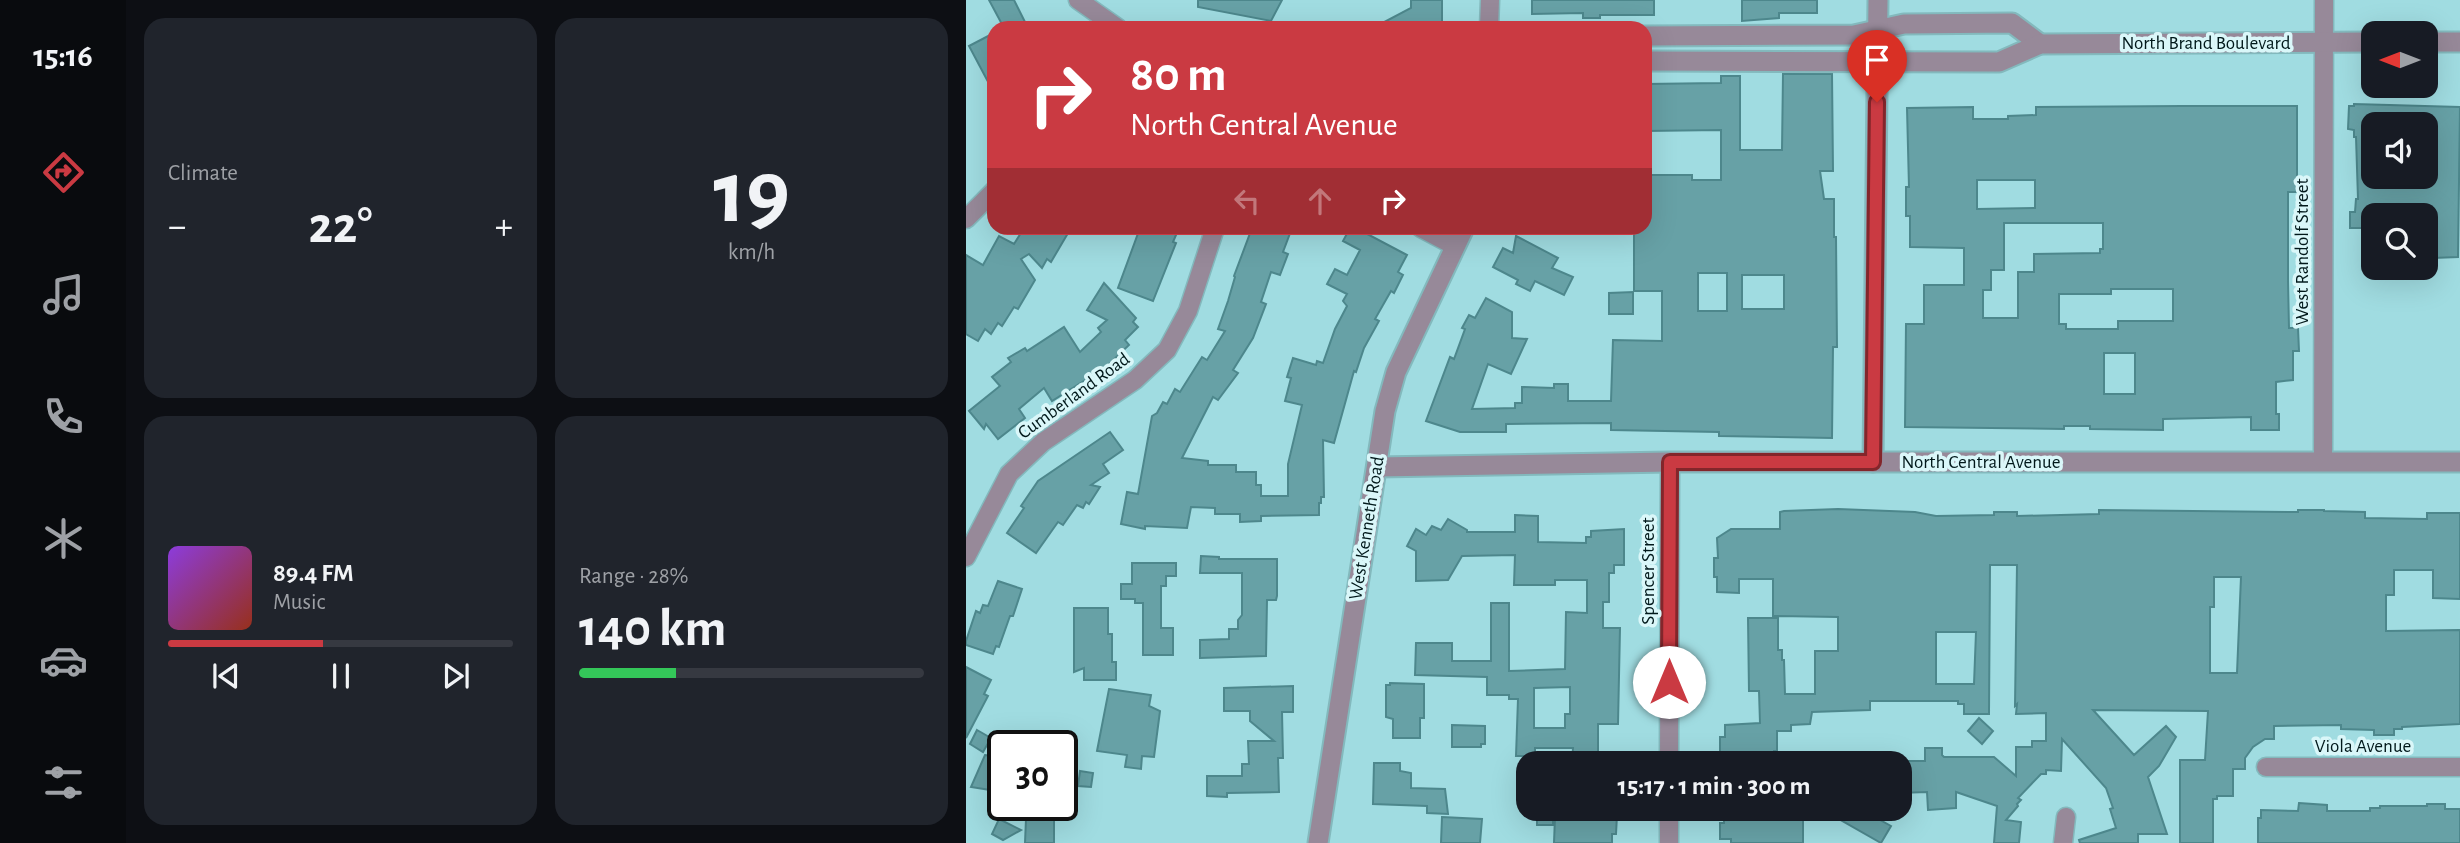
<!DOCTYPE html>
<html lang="en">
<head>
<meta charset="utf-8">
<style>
	body { margin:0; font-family:"Alegreya Sans",sans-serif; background:#20242c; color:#f1f3f6; height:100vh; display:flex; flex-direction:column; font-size:26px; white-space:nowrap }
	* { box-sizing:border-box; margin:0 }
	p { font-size:23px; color:#9ea1a6 }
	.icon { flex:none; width:38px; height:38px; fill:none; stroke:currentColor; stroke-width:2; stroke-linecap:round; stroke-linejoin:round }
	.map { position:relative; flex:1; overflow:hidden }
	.details { display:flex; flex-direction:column; gap:18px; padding:18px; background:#0d0f14; width:840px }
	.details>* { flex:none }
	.top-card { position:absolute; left:21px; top:21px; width:665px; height:214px; border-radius:21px; box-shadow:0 7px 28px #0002; background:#ca3a42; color:#fff; overflow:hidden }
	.needle { width:46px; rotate:270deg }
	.tools { position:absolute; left:1395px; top:21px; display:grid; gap:14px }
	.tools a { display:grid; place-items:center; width:77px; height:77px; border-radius:14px; background:#171b24; box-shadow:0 7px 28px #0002; font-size:35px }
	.speed { position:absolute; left:21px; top:730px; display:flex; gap:14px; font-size:35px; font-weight:700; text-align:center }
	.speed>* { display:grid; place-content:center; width:91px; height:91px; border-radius:50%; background:#171b24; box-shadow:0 7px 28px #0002; line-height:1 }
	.speed .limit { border:4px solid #111; border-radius:10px; background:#fff; color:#111 }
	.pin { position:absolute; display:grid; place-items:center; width:60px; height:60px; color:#fff; margin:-72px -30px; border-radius:50% 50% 50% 0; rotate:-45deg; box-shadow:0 0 7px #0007 }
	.pin .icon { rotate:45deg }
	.me { position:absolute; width:77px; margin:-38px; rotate:0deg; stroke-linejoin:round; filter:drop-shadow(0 0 5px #0008) }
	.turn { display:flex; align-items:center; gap:24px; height:147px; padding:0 28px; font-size:32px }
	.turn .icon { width:91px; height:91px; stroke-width:2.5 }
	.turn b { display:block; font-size:49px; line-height:60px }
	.lanes { display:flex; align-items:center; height:66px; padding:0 28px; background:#0003; justify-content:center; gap:35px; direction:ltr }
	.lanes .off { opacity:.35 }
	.big { font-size:52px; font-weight:700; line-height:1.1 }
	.details .widget { flex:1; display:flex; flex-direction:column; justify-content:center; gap:10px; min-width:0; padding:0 24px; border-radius:21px; background:#20242c }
	.details .dial { align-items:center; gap:0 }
	.dial b { font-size:91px; line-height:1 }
	.song { display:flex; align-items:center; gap:21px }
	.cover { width:84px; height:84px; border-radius:10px; background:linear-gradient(135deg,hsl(270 70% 55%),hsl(10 70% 35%)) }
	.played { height:7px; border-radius:4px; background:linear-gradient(90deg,#ca3a42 45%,#363941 45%) }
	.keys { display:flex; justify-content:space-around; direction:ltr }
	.heat { display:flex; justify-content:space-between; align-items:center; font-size:38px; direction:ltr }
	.charge { height:10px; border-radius:5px; background:linear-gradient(90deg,#34c759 28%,#363941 0) }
	.details .tiles { flex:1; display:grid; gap:18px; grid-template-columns:repeat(2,1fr) }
	.trip { position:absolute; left:550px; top:751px; width:396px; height:70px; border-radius:21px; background:#171b24; box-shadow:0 7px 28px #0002; font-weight:700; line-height:70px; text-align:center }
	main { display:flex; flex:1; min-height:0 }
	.tab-bar { display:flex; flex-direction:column; width:126px; justify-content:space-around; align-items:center; background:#090b0e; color:#9ea1a6 }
	.tab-bar .icon { width:49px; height:49px }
	.tab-bar .current { color:#ca3a42 }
	.tab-bar b { font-size:32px; color:#f1f3f6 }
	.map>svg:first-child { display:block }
	.building { fill:#67a1a6; stroke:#4d878c; stroke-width:2; fill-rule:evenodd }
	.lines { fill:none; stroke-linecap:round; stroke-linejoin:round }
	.minor-casing { stroke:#83b9bd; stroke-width:21 }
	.tertiary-casing { stroke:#83b9bd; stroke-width:23 }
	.minor { stroke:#978999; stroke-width:18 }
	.tertiary { stroke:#978999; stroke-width:19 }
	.route-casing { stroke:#83262b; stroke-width:18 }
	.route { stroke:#ca3a42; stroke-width:12 }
	.labels { text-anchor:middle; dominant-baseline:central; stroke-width:7; stroke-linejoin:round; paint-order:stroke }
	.street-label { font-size:19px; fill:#01181a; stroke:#daf7f9 }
</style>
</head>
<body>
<main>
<nav class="tab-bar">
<b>15:16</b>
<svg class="icon current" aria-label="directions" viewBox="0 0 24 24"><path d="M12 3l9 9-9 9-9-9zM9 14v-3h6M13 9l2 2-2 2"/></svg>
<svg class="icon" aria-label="music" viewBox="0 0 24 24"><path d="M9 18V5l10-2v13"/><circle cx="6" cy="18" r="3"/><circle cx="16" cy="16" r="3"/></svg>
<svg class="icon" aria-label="phone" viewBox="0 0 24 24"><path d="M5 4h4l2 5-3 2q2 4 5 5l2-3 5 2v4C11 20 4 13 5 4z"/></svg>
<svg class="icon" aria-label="climate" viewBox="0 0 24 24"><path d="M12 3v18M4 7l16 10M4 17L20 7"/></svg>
<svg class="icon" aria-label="car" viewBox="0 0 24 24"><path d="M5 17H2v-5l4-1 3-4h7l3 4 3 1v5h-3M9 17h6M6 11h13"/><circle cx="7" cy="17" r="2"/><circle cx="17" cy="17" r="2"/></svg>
<svg class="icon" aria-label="filters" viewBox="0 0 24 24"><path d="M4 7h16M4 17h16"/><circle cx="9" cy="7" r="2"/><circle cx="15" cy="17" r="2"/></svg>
</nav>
<section class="details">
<div class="tiles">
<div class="widget"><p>Climate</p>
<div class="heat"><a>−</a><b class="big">22°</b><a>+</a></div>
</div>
<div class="widget dial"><b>19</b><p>km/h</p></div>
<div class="widget">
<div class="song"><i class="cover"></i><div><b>89.4 FM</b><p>Music</p></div></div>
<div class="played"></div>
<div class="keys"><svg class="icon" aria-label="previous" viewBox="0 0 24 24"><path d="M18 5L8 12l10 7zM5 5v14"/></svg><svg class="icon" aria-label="pause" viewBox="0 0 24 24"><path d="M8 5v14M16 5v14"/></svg><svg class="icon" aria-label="next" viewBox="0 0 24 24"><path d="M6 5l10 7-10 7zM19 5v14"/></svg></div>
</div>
<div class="widget"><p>Range · 28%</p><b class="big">140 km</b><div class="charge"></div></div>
</div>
</section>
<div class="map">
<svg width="1494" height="843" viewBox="0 0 1494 843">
	<rect width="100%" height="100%" fill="#a0dce1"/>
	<g class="building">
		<path d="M23,0h25l14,28h-24z"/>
		<path d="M232,0h84l-11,21 -73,-14z"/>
		<path d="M445,0h31v28h-69l38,-20z"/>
		<path d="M566,0h122v15h-54v3h-17v-5l-51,1z"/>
		<path d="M776,0h75v13h-38v5l-37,3z"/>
		<path d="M28,33v60l-25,-47z"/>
		<path d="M817,74h49l1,97h-13l4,28h10v38h2l1,110h-4l-1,91 -113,-2v-4l-108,-2v-7l-105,1v8h-46l-34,-11 24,-64 4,2 11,-30 -3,-1 7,-13 6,3 11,-20 26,14v26l15,1 -16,35 -23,-10 -16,45 43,-1v-5h7v-16l32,1v-4h14v17h43l2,-61 49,1v-50h-28v-63h11v-53h47v5h29v-50l-76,1v-47l76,-1v-7h19v74h42zM732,273h29v38h-29zM776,275h42v34h-42z"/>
		<path d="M1388,104l106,3 -2,150 -25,1v-43h-60v13h-23v-16h5l1,-13h2l-2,-62h-2v-7l-6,-1 1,-23h5zM1407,124h61l-1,53h-60z"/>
		<path d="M1216,106h115v86h-9v89l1,47h9l1,23h-6v29l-17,2v32h3v16h-28v-13l-88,2v11l-73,-1v-3h-26v3l-159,-2 1,-103h18v-39h40v-37l-54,-1v-31h-4v-29h3l-2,-79 66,-1v12h35v-3l28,-1v-8zM1011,180h58v28l-58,1zM1038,223h99v26h-3v4l-66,1v18h-16v46h-35v-28h8v-20h13zM1145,289h62v32h-55v8h-52v-5h-7v-30h52zM1138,353h31v41h-31z"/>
		<path d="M58,228h47l-20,34 -4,-3 -5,9 -13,-14 -8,5 14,21 -17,29 -4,-2 -12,19 -4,-3 -7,11 -6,-5 -7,12 -12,-7v-79l17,10 16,-29 15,8z"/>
		<path d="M174,228h39l-6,14 3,1 -23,58 -35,-13z"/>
		<path d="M286,228h40l-9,24 5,2 -8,21 -9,-3 -10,30 5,2 -13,34 -20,32 5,3 -20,27 -5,-3 -31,61 26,3v4h28v7h20v13h5v11h27v-32l14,-59 -17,-4 6,-23 -4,-1 6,-19 23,7 1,-4 6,2 12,-34 12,-23 -4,-5 4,-7 -20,-10 8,-15 12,6 13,-25 -17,-9 7,-13h6l51,27 -9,17 5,3 -9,18 -3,-2 -16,28 4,2 -15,27 -8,24 -2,-1 -20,72 -11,-3 1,57h-3v6h-2v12l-58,1v5l-21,1v-8h-25v-6l-24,-1 -4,21 -42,-2v3l-24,-5 6,-32 11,2 14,-78 5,-3 6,-11 4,2 8,-15 5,3 22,-35 5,3 18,-29 -7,-2 10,-28 7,-24 -1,-1z"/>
		<path d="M550,236l42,22 -6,10 21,9 -9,18 -29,-14 -5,10 -14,-7 2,-4 -25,-13 10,-19 10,5z"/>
		<path d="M138,283l32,35 -3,4 5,5 -13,13 4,5 -23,22 -54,34 -8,-13 -25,21 6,9 -27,21 -12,-15 -2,5 -15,-18 31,-25 -8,-9 19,-15 -3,-4 17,-10 2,3 37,-24 16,25 21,-20 -3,-4 9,-8 -20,-10z"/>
		<path d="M667,292v22h-24v-21z"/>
		<path d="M144,432l13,18 -20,14 6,9 -18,12 9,2 -11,17 -3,-2 -3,6 -6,-3 -14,20 -5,-3 -22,31 -29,-20 17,-25 -3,-2 17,-25z"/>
		<path d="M872,509l77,3 21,4 58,-1v-3h23v4l82,-2v-4l199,2v-2h26v1l41,1v6l62,1v-6h33v86l-27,-1v-28h-39v25h-8v36l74,-1v94l-58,3v2h-8v6h-20v-5l-33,-1v-4l-67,1v13h-9l-12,8 -8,11v11h-12v27h-16v3h-4v44h-33v-83h25l3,-49 -115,-1 41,45 32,-29 10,11 -17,29 -11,11 19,57h-29v9h-58l-1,-3 37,-12 -6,-19 3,-1 -7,-20 -44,-49 -1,32 -15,-1v4h-5l-23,24 3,2 -4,4 1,2 -12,14 15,2 -2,21h-25l3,-37 -41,-14v16l-28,2 -1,-18 -28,1v-32h26v-13h17v7l2,2h50l22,19v-29h16v-6h14v-28l-30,1 1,-10 -2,2 2,-141h-27l-1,149h-25v-10h-6v-3h-88v9l-58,2 -2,12 -19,1v6h-14v20h-3v7h-54v-21h5v-12l35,-2 -1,-32h-10l-1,-73h30v32h4v10h2l1,34h30v-43h23v-34l-65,-1v-37h-34v14l-22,-1v-15h-3v-19h4l-1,-20 14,-9h49v-17l4,-1zM1248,577h27l-4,96h-27v-66h4zM970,632h40l-2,52h-38z"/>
		<path d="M549,515l23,1v26l48,1v-6h5v-6l33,-2v36h-10v8h-5v29h-6v26h17l-2,96h-20v39h-26l1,-15h-38v8h-19l2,-57h-9v-4h-22v-18l-72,-2 1,-32h36v18h39v-58h18v68l56,-2 1,-57 21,1v-33h-32v5h-41l1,-30 -53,1 -14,24 -32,1v-30l-9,-5 9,-17 10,6 6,-9 9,4 7,-11 19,11v2h48zM604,687v27h-5v14h-31v-40z"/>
		<path d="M235,556l18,1v2h58v37l-1,4h-9l-1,56 -66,2v-18l29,-1v-10h9v-9l4,-5v-42h-42z"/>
		<path d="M166,563h44v13h-10v10h-5v42h12v27h-30v-52h-8v-4h-14v-15h11z"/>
		<path d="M32,581l24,8 -9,27h-3l-11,31 -3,-1 -3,8 -27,-9v-4l10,-30 4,2 3,-8 5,1z"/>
		<path d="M108,608h34v26h4v28h4v18h-32v-12l-10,4z"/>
		<path d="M0,667l25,13 -7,14 4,2 -22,42z"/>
		<path d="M424,683l34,1v34h-4v20h-27v-19l-7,-2v-32h4z"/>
		<path d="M327,686v26h-11l1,46h-5l1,34 -52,1v4l-20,-1v-20h35v-12h7l-1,-23h26l-24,-20v-10h-26v-23z"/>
		<path d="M143,689l42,6 -2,11 11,5 -6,46 -12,-1 -1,13 -16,-2 2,-12 -30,-4z"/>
		<path d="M1013,718l14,13 -11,13 -14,-13z"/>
		<path d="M486,725l33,1v18h-4v3h-29z"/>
		<path d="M11,730l14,8 -8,14 -13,-8z"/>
		<path d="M19,755l18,3v34l-32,-5z"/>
		<path d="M408,763h26v8l11,2v15l34,1 3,25 -21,-1v-7l-54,-2z"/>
		<path d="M114,771l13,2 -2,14 -13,-1z"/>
		<path d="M1333,803l28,2v6h43v-3h10v-2h47v-2h18v5h15v34h-202v-25h3v-8l37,1z"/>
		<rect x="571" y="808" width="16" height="17"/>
		<path d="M879,808h35l-5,9 16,9 -10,17 -42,-24z"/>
		<path d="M624,815h27l-1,19h-4v9h-58l1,-26h35z"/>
		<path d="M758,816h79v27h-72v-4h-11v-16h4z"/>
		<path d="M476,817l40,2 -2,24h-39z"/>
		<path d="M33,819l22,11 -18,10 -11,-6z"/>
		<path d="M60,819h28v24h-29z"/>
	</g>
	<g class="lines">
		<defs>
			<g id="minor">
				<path d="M112,0l40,28"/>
				<path d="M523,28l1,-28"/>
				<path d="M0,219l28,-28"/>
				<path d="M455,228l34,18"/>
				<path d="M1357,462l1,-462"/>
				<path d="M0,557l43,-83 34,-32 92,-62 32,-30 21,-39 27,-83"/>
				<path d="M703,763l1,-301"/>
				<path d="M1300,767h194"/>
				<path d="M703,843v-35"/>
				<path d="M1097,843l3,-26"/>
			</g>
			<g id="tertiary">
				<path d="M679,36l209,-1 50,-11 108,-1 28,21"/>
				<path d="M1460,42h34"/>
				<path d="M679,61l354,1 41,-18 333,-2"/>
				<path d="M907,462l5,-462"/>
				<path d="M411,467l293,-5h790"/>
				<path d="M352,843l67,-432 11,-39 68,-144"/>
			</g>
		</defs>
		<use href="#minor" class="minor-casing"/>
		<use href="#tertiary" class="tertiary-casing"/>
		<use href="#minor" class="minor"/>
		<use href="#tertiary" class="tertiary"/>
	</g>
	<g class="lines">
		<defs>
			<path id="route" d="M703,682l1,-220h203l4,-360"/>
		</defs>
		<use href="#route" class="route-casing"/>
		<use href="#route" class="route"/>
	</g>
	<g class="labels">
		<g class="street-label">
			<text x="1240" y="43">North Brand Boulevard</text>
			<text transform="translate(1336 252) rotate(-90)">West Randolf Street</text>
			<text transform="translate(108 396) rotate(-36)">Cumberland Road</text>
			<text x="1015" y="462">North Central Avenue</text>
			<text transform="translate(401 528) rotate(-81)">West Kenneth Road</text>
			<text transform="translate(682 571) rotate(-90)">Spencer Street</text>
			<text x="1397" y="746">Viola Avenue</text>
		</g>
	</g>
</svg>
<div class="tools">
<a><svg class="needle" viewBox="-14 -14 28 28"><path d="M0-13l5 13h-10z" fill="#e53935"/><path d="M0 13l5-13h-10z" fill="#9ea1a6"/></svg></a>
<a><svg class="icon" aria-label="sound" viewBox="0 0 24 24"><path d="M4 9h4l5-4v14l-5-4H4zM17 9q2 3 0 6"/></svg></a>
<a><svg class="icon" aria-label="search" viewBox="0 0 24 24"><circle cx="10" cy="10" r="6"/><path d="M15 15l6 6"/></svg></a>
</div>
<div class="speed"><div class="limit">30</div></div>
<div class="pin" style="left:911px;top:102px;background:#d93025"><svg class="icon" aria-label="arrive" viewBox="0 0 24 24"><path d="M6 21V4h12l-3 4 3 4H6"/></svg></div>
<svg class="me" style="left:703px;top:682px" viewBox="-20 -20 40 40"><circle r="19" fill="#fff"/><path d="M0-13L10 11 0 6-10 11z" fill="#ca3a42"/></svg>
<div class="trip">15:17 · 1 min · 300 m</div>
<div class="top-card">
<div class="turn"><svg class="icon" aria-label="right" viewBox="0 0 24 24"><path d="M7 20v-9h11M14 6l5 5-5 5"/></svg><div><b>80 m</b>North Central Avenue</div></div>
<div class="lanes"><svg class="icon off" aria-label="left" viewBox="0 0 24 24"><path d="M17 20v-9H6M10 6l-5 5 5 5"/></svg><svg class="icon off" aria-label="ahead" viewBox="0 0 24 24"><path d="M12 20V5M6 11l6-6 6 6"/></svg><svg class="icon" aria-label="right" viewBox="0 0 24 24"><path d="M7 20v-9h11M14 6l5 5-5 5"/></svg></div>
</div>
</div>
</main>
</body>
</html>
